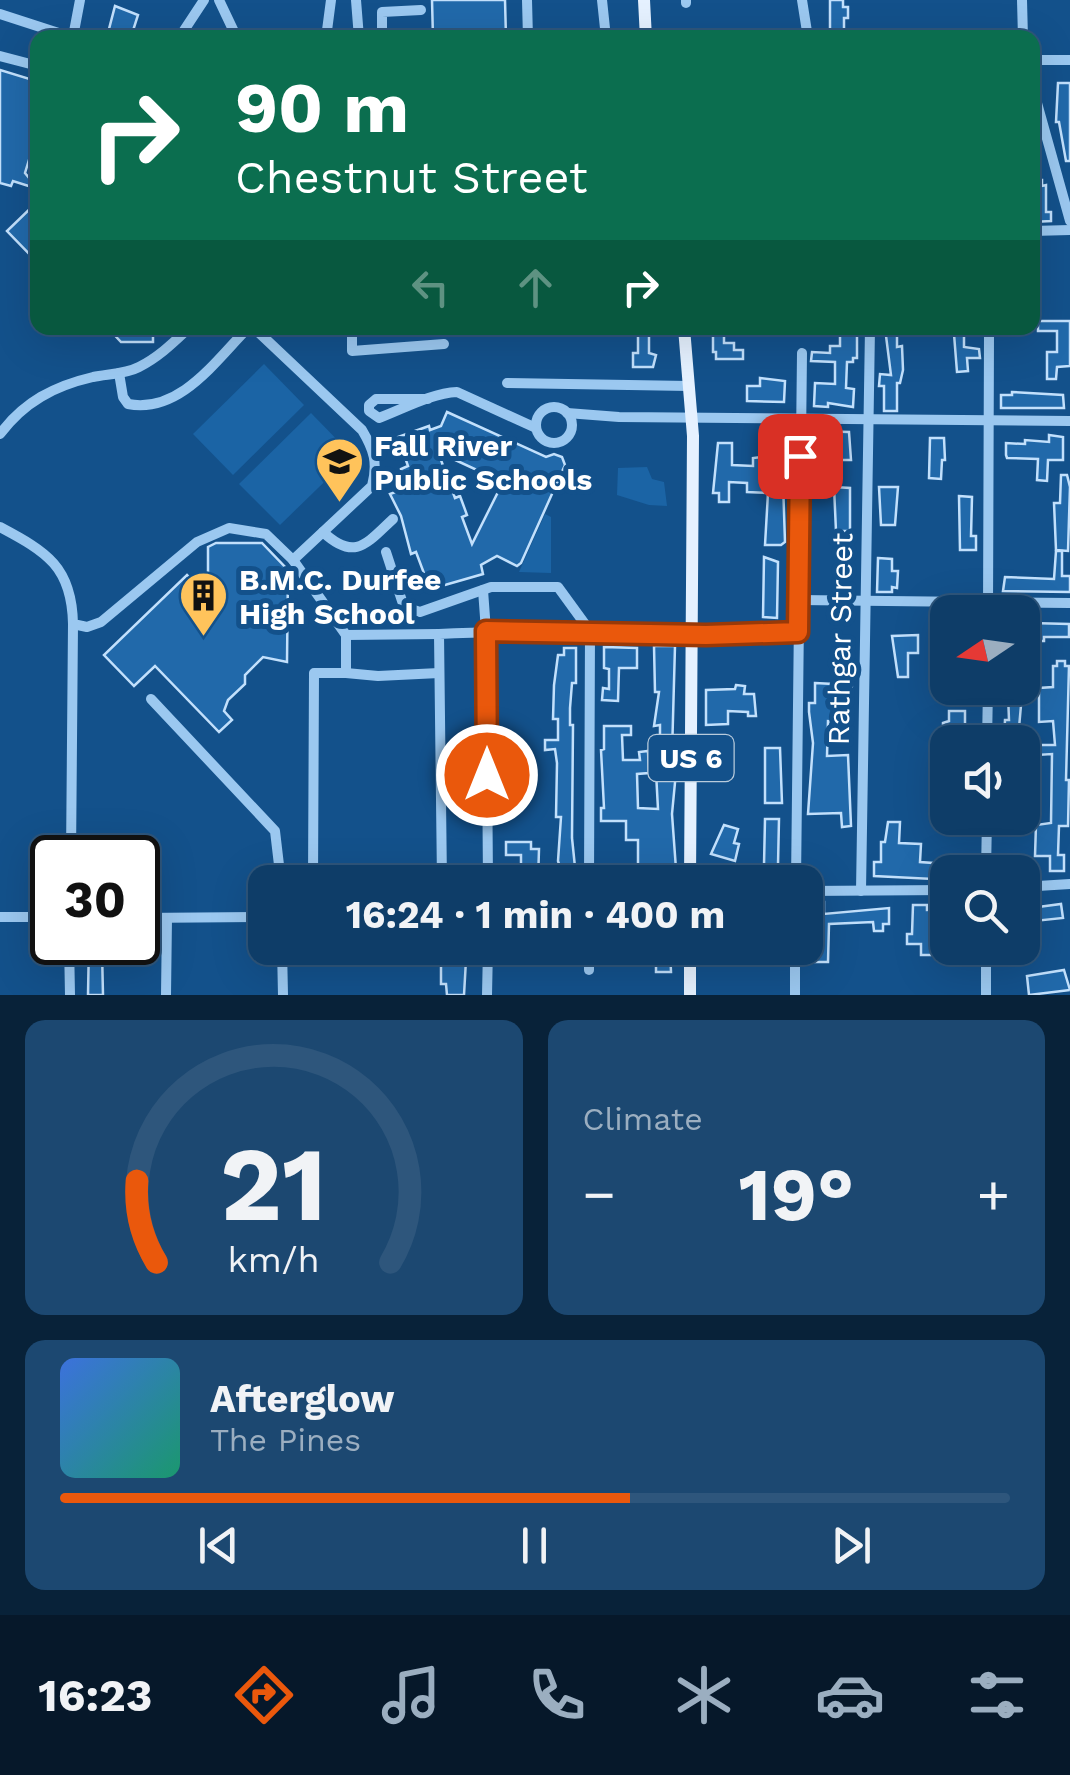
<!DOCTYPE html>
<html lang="en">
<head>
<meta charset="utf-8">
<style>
	body { margin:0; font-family:"Work Sans",sans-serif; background:#1c4871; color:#f1f3f6; height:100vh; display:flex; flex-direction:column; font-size:38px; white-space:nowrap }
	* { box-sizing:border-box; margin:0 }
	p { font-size:32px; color:#9baec0 }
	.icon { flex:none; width:55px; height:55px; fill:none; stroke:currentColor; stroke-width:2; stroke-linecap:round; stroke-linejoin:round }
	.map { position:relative; height:995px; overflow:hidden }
	.panel { display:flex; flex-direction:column; gap:25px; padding:25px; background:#082239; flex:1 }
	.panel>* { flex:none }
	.hud { position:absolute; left:30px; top:30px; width:1010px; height:305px; border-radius:20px; box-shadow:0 10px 40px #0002,0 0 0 2px #2e567c; background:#0b6e4f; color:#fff; overflow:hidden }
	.needle { width:65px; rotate:257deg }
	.fabs { position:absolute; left:930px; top:595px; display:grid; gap:20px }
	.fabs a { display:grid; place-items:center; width:110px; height:110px; border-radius:20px; background:#0e3d68; box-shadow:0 10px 40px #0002,0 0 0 2px #2e567c; font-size:50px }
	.speed { position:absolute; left:30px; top:835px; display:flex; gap:20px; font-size:50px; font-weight:700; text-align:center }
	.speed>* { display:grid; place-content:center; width:130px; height:130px; border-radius:50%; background:#0e3d68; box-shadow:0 10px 40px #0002,0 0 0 2px #2e567c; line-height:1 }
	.speed .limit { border:5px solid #111; border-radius:15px; background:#fff; color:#111 }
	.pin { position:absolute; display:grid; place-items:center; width:85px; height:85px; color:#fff; margin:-42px; border-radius:20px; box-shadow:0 5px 15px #0006 }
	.me { position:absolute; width:110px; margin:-55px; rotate:0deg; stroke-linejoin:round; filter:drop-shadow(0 0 8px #0008) }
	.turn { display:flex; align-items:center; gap:35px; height:210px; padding:0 40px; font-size:45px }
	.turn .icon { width:130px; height:130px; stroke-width:2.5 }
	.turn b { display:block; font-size:70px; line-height:85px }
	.lanes { display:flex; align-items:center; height:95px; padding:0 40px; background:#0003; justify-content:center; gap:50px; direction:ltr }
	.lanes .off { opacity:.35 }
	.big { font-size:75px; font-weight:700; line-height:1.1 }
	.panel .card { flex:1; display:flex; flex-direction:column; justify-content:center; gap:15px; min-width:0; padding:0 35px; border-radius:20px; background:#1c4871 }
	.panel .dial { align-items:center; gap:0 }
	.dial svg { height:260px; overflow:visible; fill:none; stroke:#2e567c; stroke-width:7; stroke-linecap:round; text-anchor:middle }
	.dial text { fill:#f1f3f6; stroke:none }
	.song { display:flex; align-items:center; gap:30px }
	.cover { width:120px; height:120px; border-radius:15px; background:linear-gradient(135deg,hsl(220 70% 55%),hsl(160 70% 35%)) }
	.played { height:10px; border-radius:5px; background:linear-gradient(90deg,#ea580c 60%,#2e567c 60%) }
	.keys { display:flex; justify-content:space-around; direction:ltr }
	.heat { display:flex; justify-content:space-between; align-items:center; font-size:55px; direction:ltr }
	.panel .tiles { flex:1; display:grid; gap:25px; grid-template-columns:1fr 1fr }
	.card:last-child { grid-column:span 2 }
	.trip { position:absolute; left:248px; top:865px; width:575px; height:100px; border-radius:20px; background:#0e3d68; box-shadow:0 10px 40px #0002,0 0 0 2px #2e567c; font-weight:700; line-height:100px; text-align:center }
	.tab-bar { display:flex; height:160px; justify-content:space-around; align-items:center; background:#06182a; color:#9baec0 }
	.tab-bar .icon { width:70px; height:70px }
	.tab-bar .on { color:#ea580c }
	.tab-bar b { font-size:45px; color:#f1f3f6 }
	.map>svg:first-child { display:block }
	.green { fill:#1b64a5 }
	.building { fill:#2169aa; stroke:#c2e0fc; stroke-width:2.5; fill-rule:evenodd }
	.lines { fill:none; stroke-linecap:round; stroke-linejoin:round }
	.minor { stroke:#9bc8f0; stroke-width:10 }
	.major { stroke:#e5f1ff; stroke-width:12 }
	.route-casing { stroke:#983908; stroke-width:25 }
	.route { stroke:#ea580c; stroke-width:18 }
	.labels { text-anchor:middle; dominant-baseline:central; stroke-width:10; stroke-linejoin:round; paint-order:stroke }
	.shield { fill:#13518b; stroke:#b8cbdc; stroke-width:2.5 }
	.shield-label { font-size:28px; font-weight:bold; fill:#fff }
	.poi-label { font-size:30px; font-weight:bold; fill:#fff; stroke:#13518b; text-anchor:start }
	.street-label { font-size:30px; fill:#fff; stroke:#13518b }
</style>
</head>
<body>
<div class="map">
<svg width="1070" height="995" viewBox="0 0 1070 995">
	<rect width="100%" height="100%" fill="#13518b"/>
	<g class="green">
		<path d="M264,364l40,41 -71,70 -40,-41z"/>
		<path d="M311,413l41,42 -72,70 -41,-41z"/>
		<path d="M647,467l5,12 12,3 3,24 -18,-1 -32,-10 1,-27z"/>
		<path d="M545,514l6,3v56l-32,-1z"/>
	</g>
	<g class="building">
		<path d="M432,0h73l1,38h-73z"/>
		<path d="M830,0h13v7h5v11h-4v20h-14z"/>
		<path d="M115,6l23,9 -7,22 -22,-8z"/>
		<path d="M0,70l33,10 -3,10 8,2v54l-2,6 -4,-2 -7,23 13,16 -25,-8 -2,5 -11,-3z"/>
		<path d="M1058,83h12v78h-4l-7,-39h-3z"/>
		<path d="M1032,180h10v6l4,-1v27h5v9l-19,1z"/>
		<path d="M38,201v62l-31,-32z"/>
		<path d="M1038,321h32v45l-13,1 -1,12h-9v-27h10v-21h-19z"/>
		<path d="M108,328h45v14h-32z"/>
		<path d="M713,328h11v15h10v7h9v9h-27v-7h-3z"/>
		<path d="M840,328h17v30h-4v4h-6l-1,26 8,1 -1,18 -25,-4v4l-14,-1 1,-23 20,1v-22l-24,-1 1,-9 18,1v-7h10z"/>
		<path d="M885,328h12v19l5,-1 1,24 -3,13h-3v28h-13v-25h-5l1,-12 11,1z"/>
		<path d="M638,330h11v23l7,2 -3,12h-20v-14h5z"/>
		<path d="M954,334h10v13l15,2 1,9h-13l1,13 -11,1z"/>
		<path d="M760,378l25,3 -1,21 -37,-1v-15h13z"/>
		<path d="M1012,392l51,3 1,13h-63v-13h11z"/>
		<path d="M447,412l99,45 8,-3 8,3 3,8 -44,98 -4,3 -20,-10 -16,9 2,9 -45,13 -5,-13 -8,2 -9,-24 -5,2 -10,-38 -11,-22 14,-5 -3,-20 7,-3 -10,-29 31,-11 1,4 11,-4zM438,452l65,30 -31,62 -10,-27 5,-2 -7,-19 -5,2z"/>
		<path d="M814,431l35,1 2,28h-17v-10l-20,-1z"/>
		<path d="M1049,435l14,2v23h-15l-1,21 -10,-1 1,-21 -31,-1 -1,-3v-12l19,1v-4l24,2z"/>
		<path d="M930,438h14l1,22h-3l-1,19 -12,-1z"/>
		<path d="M718,443h14v22l21,1v-8l9,-1 1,15h23l1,10h-4l2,60 -4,3h-16l3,-52 -21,-1v-9l-18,-1v20h-10v-9h-6z"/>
		<path d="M1061,475h6l3,12 -2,64 -12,-1 -2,-47h6z"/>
		<path d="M834,487l16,1v43h-14z"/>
		<path d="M879,487h19l-3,38h-14z"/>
		<path d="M959,496l13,1 -1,39h5v14h-16z"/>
		<path d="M216,543h46l26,27 -1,92 -24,-5 -18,18v9l-17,16 -4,11 8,9 -13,12 -64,-66 -21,20 -30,-31 83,-80 12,12 9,-9v-31z"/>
		<path d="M1056,551h6v25h8v16l-67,-1 2,-14 49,2z"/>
		<path d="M764,557l14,5 -1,56 -14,-1z"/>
		<path d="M878,558l14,1v12h6l-1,17 -5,-1v5h-15z"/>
		<path d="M1030,623l39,1v13h-25v4h-14z"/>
		<path d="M918,635v18h-10v24h-10l-6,-41z"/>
		<path d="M654,646h21l-3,108 -17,-1v-11h5v-17l-6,1 5,-34h-4z"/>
		<path d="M604,647l33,1v20h-18l-1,33 -16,-1 1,-12 6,1v-20l-5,-1z"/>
		<path d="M564,648h12v35h-4l-2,25v17h3l-1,113 3,29h-15l-2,-6 3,-44h-5l1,-54 -2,-14 -10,1v-10h13v-21h-5l1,-34 4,-30h6z"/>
		<path d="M1057,661h8v5h4l-3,114h3l-1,46h-9l-1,29h6v16h-14v-15h-15l1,-31 15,-2 1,-69 -15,1v-10h18l-2,-24 -14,1v-34l14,-1v-21h4z"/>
		<path d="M815,683l37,2 -1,11 -15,-1 -1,18 16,3v7l-23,-2 -1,35 21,-1 3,71 -9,1 -1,-14 -33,1 5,-71 -4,-31v-9h6z"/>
		<path d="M736,685l9,1 -1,8h10l2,22h-8v-4l-20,-1v13l-22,1v-35l29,-1z"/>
		<path d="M1008,694h14l-4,45h-14l1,-19h4z"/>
		<path d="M949,711h16v29h-22v-17l6,-2z"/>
		<path d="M604,726h27v9h-9l1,25h17l-1,-8 9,-1 1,22 -12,1 1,34 20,1 -2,-37h20l-4,42 4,55h-4l-1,13h-17l1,-6h-17v-36h-12v-19h-25v-13h3l-3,-58 3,-1z"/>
		<path d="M765,748h15l2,55h-17z"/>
		<path d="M765,819h14l-1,46h-14z"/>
		<path d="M888,822h12l-1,21 22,1 -1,18 13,1v16l-59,-3v-14h7v-20h4z"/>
		<path d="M724,825l14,4 -4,14 5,1 -4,17 -24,-7z"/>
		<path d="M506,842h25v7h8l-1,33h-17v-27h-15z"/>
		<path d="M810,902h14v12l65,-6v16h-6v7h-9l-1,-9 -44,2 -1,38h-18l-4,-42z"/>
		<path d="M1061,904l2,14 -38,4 -2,-13z"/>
		<path d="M913,905h14v5l21,-1 -3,39h-13l-1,7h-10v-11h-14v-10h5z"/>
		<path d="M89,942h23l1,9h-11l1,44h-15z"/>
		<path d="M638,948h32l1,24h-15v-13h-19z"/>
		<path d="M441,960h25l-2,35h-17l-1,-11h-5z"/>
		<path d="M1064,970l6,20 -41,5 -2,-19z"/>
	</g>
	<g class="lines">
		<g class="minor">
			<path d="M219,0l18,38"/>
			<path d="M356,0l3,38"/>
			<path d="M527,0l1,38"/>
			<path d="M602,0l4,38"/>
			<path d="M686,0v3"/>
			<path d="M802,0l6,38"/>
			<path d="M1022,0l1,38"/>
			<path d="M0,14l74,24"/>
			<path d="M73,37l7,-37"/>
			<path d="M179,38l25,-38"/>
			<path d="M326,38l5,-38"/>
			<path d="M382,38v-26l39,-2"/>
			<path d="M0,56l38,10"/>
			<path d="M1032,60h38"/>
			<path d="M1032,85l38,136"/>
			<path d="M1032,231l38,-1"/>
			<path d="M352,328v23l92,-7"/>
			<path d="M119,373l4,24 5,7c52,10 88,-44 120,-76"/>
			<path d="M507,383l182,3"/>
			<path d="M428,399h-52l-7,6v6l10,7c24,-9 53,-25 78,-26l79,36"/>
			<circle cx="554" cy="425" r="18"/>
			<path d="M567,413l52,4 451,4"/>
			<path d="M0,434c24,-32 54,-48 93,-57 15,-3 33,-3 46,-10 20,-10 35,-25 50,-39"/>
			<path d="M0,527c47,25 72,40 73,97l14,3 14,-5 96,-80 32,-14 37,6 27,26 79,-74c6,-23 2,-36 -10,-56l-108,-102"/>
			<path d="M323,532c32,30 44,11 70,-13"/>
			<path d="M386,552l16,49 6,7 12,4 71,-25h67l32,44 -1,251"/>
			<path d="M293,560l53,75 93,-1"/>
			<path d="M483,590l3,41 2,251"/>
			<path d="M799,600l271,3"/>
			<path d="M988,612l1,-277"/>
			<path d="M346,673l32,3 61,-3"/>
			<path d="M151,699l124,132 6,51"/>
			<path d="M987,742l1,-54"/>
			<path d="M71,858l2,-234"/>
			<path d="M986,872l1,-54"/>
			<path d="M313,882l1,-209h32v-38"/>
			<path d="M442,882l-3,-248c120,-6 240,2 360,-2"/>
			<path d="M796,882l6,-529"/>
			<path d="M1022,887l48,-3"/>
			<path d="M805,891l143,-1"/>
			<path d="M861,891l9,-563"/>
			<path d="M0,917h52"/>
			<path d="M138,918l127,-1"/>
			<path d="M69,942l1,53"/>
			<path d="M282,948l1,47"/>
			<path d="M589,948v22"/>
			<path d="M166,995l1,-77"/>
			<path d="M487,995l1,-47"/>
			<path d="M795,995v-47"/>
			<path d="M986,995v-47"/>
		</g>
		<g class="major">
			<path d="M644,0l2,38"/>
			<path d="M684,328l9,108 -3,446"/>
			<path d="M690,995v-47"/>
		</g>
	</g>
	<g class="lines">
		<defs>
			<path id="route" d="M487,775l-1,-144 220,4 92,-3 2,-176"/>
		</defs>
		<use href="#route" class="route-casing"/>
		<use href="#route" class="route"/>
	</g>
	<defs>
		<symbol id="school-pin" viewBox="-11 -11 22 30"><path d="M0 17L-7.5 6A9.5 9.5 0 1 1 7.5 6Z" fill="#ffc35b" stroke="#13518b"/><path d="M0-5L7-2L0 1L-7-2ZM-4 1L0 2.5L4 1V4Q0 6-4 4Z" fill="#111"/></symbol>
		<symbol id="building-pin" viewBox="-11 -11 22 30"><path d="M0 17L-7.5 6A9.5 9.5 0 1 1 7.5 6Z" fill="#ffc35b" stroke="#13518b"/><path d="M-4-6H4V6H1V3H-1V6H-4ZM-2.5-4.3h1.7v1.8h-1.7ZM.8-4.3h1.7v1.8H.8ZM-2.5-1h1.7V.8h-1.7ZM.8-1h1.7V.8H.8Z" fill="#111"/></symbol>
	</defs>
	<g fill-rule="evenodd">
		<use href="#school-pin" x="312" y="434" width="55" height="75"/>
		<use href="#building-pin" x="176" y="568" width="55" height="75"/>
	</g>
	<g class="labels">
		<rect class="shield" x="648.5" y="735" width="85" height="46" rx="8"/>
		<g class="shield-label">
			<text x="691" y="758">US 6</text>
		</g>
		<g class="poi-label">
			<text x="374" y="445">Fall River<tspan x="374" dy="34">Public Schools</tspan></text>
			<text x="239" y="579">B.M.C. Durfee<tspan x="239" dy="34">High School</tspan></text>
		</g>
		<g class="street-label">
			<text transform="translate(840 639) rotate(-89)">Rathgar Street</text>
		</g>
	</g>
</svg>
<div class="fabs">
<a><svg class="needle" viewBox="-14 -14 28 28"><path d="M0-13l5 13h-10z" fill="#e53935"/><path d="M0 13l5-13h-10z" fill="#9baec0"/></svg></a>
<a><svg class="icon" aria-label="sound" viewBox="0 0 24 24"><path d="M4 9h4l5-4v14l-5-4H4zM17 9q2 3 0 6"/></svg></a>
<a><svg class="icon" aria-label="search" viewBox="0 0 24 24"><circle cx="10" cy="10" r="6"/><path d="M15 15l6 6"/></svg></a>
</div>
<div class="speed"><div class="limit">30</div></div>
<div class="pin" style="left:800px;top:456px;background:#d93025"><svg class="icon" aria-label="arrive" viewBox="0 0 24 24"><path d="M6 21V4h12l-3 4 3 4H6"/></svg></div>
<svg class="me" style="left:487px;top:775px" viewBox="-20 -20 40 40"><circle r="17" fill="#ea580c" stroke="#fff" stroke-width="3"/><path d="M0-11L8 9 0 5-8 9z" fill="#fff"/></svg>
<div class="trip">16:24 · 1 min · 400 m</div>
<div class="hud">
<div class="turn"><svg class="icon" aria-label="right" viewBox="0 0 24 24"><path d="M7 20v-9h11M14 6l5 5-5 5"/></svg><div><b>90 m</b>Chestnut Street</div></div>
<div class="lanes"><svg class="icon off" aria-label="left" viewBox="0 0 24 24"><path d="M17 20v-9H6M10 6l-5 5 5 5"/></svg><svg class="icon off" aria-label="ahead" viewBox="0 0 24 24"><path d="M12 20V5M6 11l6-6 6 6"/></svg><svg class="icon" aria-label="right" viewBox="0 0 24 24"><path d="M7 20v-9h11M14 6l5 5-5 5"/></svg></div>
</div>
</div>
<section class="panel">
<div class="tiles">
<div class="card dial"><svg viewBox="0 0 100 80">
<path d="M14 69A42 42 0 1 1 86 69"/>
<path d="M14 69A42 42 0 0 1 8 44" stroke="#ea580c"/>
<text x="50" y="56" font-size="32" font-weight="700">21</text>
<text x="50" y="72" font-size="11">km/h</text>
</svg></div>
<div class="card"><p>Climate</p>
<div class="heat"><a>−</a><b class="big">19°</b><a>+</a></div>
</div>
<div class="card">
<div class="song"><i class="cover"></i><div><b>Afterglow</b><p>The Pines</p></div></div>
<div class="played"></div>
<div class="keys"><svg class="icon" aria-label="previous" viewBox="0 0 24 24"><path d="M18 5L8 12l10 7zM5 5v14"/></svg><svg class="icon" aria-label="pause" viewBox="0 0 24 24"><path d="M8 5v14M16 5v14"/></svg><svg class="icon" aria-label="next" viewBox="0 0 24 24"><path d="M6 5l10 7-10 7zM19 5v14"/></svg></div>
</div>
</div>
</section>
<nav class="tab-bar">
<b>16:23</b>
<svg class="icon on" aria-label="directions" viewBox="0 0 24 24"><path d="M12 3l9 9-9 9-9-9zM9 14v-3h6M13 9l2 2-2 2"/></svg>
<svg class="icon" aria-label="music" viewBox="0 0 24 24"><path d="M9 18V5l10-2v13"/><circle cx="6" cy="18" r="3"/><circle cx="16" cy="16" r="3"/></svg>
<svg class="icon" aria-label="phone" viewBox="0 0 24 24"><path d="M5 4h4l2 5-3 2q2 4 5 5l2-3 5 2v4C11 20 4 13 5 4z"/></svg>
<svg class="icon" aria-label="climate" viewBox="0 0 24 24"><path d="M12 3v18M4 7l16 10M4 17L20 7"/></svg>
<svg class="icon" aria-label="car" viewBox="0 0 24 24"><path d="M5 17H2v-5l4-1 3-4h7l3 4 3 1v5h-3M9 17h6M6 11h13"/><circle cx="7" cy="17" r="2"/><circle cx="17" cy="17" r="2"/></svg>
<svg class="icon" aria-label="filters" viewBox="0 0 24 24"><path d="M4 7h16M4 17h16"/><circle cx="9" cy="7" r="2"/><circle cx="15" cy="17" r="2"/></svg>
</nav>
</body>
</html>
